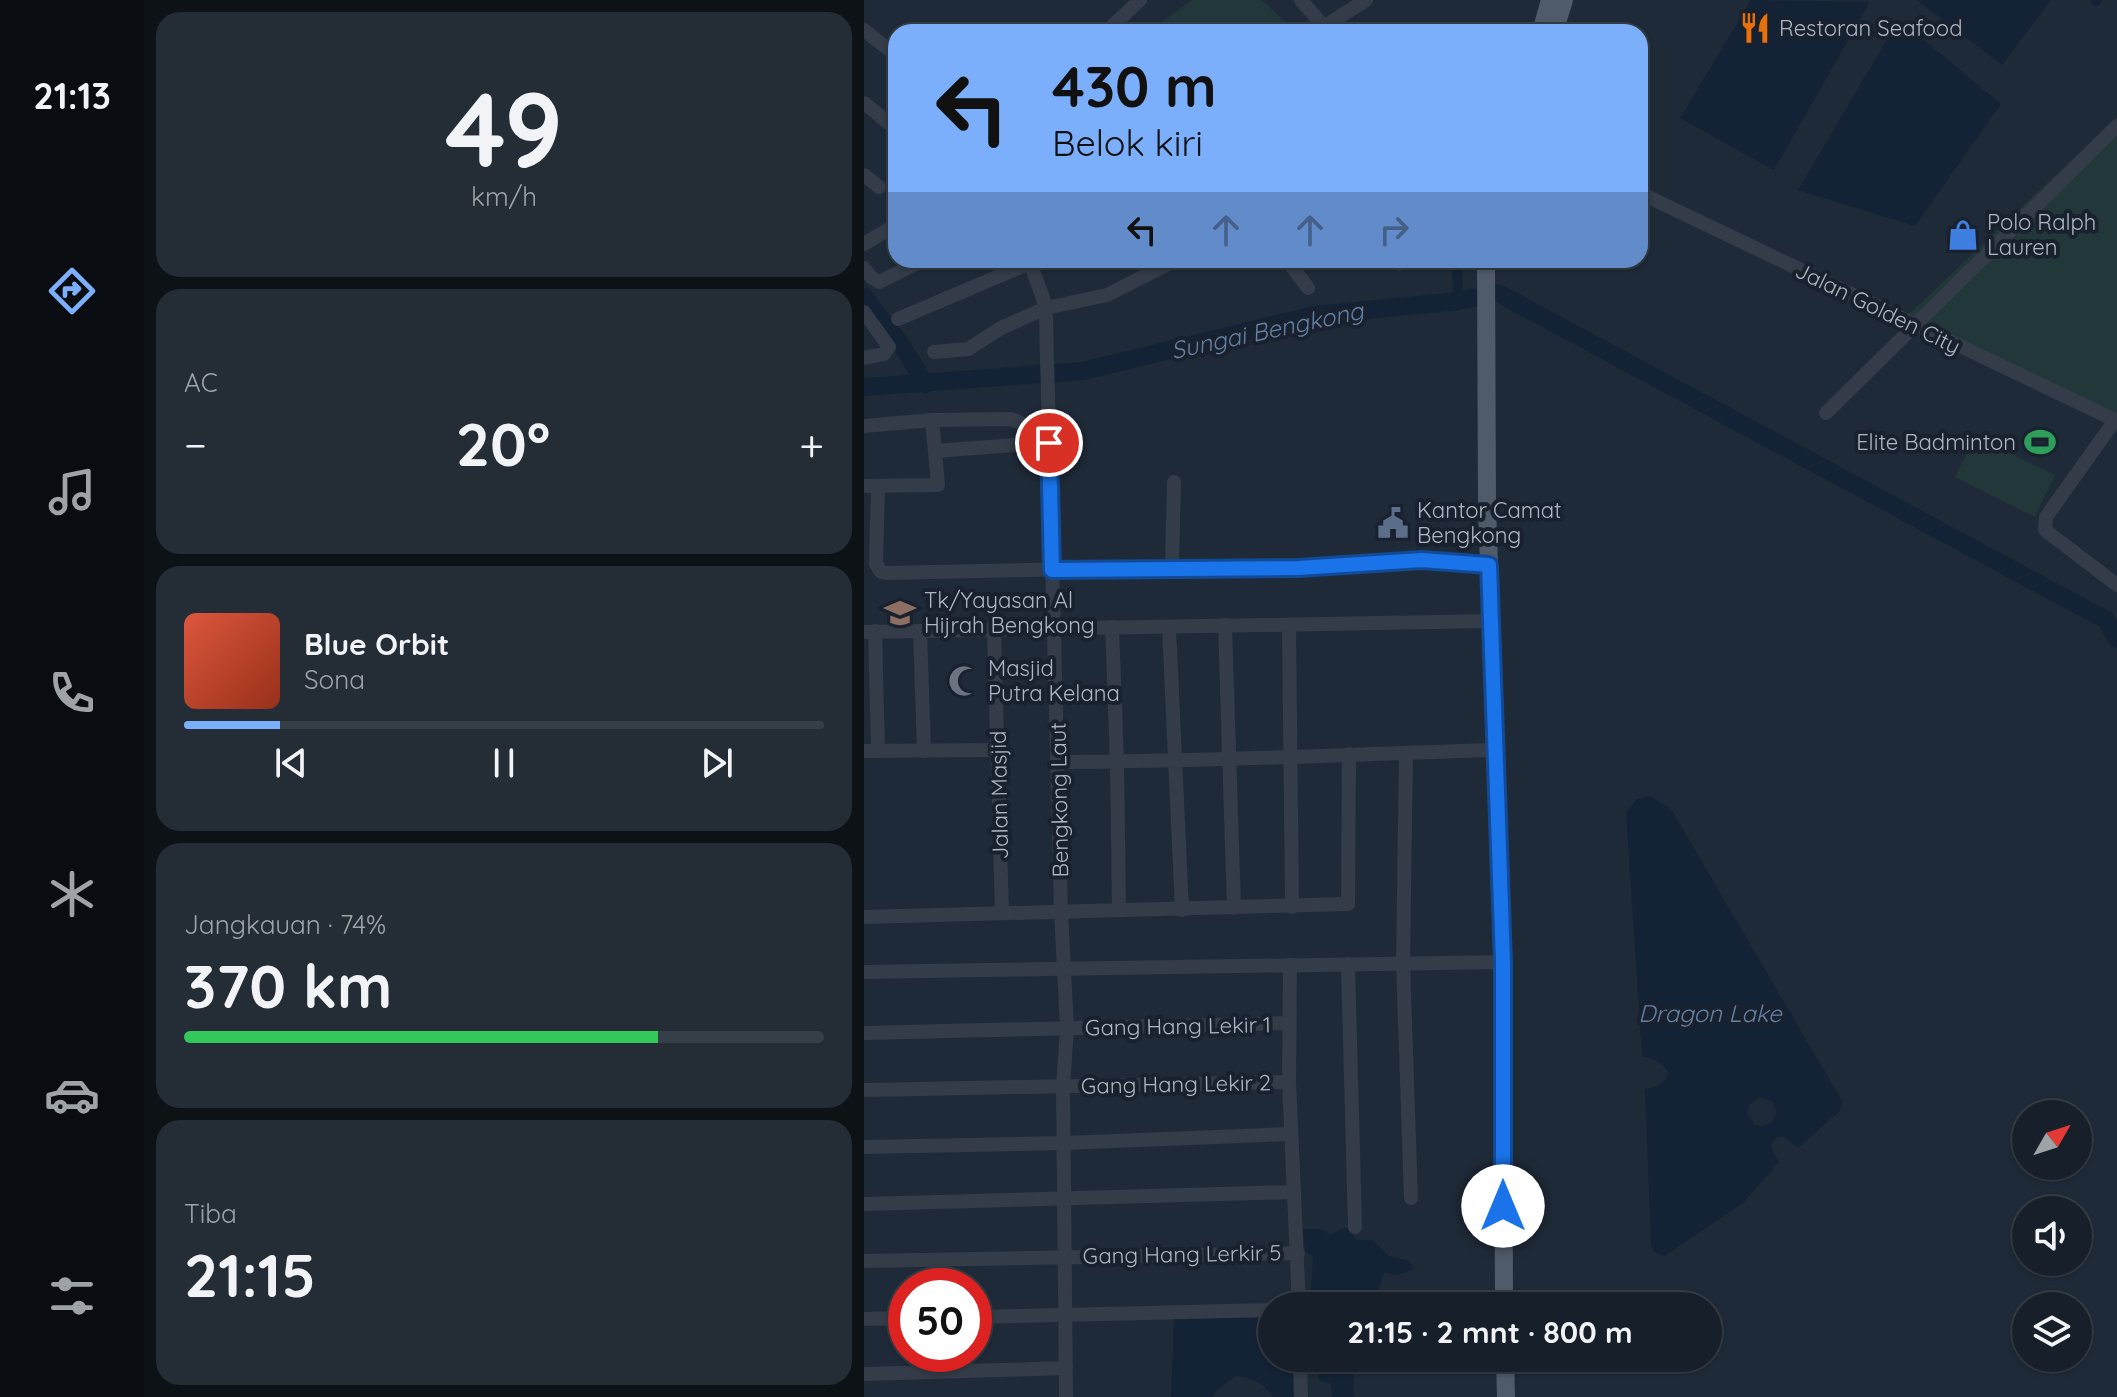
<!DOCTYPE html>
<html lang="id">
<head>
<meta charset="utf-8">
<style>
	body { margin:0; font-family:Quicksand,sans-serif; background:#242d36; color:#f1f3f6; height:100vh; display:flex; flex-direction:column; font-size:30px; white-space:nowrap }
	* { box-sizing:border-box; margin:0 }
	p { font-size:26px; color:#9ea3a8 }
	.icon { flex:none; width:44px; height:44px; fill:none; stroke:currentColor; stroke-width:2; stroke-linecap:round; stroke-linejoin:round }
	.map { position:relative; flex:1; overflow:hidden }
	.details { display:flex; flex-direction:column; gap:12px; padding:12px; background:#0d1217; width:720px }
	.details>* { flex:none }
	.guide { position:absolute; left:24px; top:24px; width:760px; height:244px; border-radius:24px; box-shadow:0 2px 6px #0004,0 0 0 2px #363e47; background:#7baffc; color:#111; overflow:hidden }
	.needle { width:52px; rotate:51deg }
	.controls { position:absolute; left:1148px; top:1100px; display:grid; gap:16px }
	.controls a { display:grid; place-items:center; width:80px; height:80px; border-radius:50%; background:#17202a; box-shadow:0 2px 6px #0004,0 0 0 2px #363e47; font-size:40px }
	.speed { position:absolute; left:24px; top:1268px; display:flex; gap:16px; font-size:40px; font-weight:700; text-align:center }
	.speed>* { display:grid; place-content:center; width:104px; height:104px; border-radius:50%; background:#17202a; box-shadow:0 2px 6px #0004,0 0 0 2px #363e47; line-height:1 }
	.speed .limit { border:12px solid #d22; background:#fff; color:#111 }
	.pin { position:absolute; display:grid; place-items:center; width:68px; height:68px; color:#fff; margin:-34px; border:4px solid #fff; border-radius:50%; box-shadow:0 2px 8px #0007 }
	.me { position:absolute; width:88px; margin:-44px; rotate:0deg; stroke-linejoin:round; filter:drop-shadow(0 0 6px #0008) }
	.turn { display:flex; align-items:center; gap:28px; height:168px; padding:0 32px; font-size:36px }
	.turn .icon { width:104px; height:104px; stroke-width:2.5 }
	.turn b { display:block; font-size:56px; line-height:68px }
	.lanes { display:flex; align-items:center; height:76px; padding:0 32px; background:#0003; justify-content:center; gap:40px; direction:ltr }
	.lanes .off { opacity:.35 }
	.big { font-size:60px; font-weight:700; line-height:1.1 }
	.details .widget { flex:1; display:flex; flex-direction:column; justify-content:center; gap:12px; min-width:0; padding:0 28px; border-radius:24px; background:#242d36 }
	.details .dial { align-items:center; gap:0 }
	.dial b { font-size:104px; line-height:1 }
	.song { display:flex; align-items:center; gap:24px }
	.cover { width:96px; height:96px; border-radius:12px; background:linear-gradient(135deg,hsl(10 70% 55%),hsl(10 70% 35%)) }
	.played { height:8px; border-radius:4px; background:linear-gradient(90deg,#7baffc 15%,#363e47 15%) }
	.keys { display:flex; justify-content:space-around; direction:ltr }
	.heat { display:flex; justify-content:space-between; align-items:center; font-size:44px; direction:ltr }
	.charge { height:12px; border-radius:6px; background:linear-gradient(90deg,#34c759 74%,#363e47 0) }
	.trip { position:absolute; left:394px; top:1292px; width:464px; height:80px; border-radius:40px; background:#17202a; box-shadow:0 2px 6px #0004,0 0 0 2px #363e47; font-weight:700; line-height:80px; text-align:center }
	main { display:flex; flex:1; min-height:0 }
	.tab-bar { display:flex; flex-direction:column; width:144px; justify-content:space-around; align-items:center; background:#090d11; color:#9ea3a8 }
	.tab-bar .icon { width:56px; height:56px }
	.tab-bar .selected { color:#7baffc }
	.tab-bar b { font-size:36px; color:#f1f3f6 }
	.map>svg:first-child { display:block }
	.green { fill:#213739 }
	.water { fill:#132235; fill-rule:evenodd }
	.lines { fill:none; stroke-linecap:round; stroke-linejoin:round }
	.canal { stroke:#132235; stroke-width:10 }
	.river { stroke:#132235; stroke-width:18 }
	.minor { stroke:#333c48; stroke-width:14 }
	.major { stroke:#505b69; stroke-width:18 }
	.route-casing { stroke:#114b97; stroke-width:20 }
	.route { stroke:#1a73e8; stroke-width:14 }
	.labels { text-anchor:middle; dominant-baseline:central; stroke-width:8; stroke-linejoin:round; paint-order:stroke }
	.poi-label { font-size:22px; fill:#adb7c5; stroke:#18212d; text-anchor:start }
	.street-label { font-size:22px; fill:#adb7c5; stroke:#18212d }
	.water-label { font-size:24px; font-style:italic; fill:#6481a6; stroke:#18212d }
</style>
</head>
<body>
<main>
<nav class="tab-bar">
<b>21:13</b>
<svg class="icon selected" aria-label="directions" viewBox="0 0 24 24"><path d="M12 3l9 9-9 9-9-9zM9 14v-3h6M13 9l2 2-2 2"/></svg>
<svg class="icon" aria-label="music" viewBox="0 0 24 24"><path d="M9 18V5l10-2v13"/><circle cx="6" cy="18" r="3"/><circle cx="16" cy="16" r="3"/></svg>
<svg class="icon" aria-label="phone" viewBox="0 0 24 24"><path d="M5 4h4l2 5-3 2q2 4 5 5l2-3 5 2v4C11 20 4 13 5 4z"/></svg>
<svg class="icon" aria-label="climate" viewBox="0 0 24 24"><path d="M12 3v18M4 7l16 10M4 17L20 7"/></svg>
<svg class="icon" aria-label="car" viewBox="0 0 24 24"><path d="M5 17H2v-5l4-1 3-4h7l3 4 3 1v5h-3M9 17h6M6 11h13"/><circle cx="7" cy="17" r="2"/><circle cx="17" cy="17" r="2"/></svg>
<svg class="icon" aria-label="filters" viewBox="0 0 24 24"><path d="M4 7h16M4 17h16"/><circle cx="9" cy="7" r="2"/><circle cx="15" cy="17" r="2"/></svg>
</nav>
<section class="details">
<div class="widget dial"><b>49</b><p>km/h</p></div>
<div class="widget"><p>AC</p>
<div class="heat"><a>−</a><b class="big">20°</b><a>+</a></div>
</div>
<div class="widget">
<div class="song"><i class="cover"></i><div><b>Blue Orbit</b><p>Sona</p></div></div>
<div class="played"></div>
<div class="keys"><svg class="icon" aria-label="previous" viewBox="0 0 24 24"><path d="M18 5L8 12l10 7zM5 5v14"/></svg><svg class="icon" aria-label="pause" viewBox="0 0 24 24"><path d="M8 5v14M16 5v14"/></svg><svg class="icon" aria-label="next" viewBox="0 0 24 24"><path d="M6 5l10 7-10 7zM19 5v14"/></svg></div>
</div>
<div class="widget"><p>Jangkauan · 74%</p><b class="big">370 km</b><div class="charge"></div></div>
<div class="widget"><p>Tiba</p><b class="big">21:15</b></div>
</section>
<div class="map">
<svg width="1253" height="1397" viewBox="0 0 1253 1397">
	<rect width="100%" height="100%" fill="#1f2a38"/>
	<g class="green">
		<path d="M328,0h70l33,31 -147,1z"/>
		<path d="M1253,117v302l-211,-102z"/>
		<path d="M1111,436l80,39 -20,42 -80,-40z"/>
	</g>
	<g class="water">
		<path d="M887,0l119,2 -96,168 -94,-52z"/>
		<path d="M1053,0h134l-49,65z"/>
		<path d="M1035,19l102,85 -86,122 -117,-36z"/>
		<path d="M786,796l21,13 171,292 -2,10 -42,37 -15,-12 -7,2 -4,5v7l7,12 -36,41 -78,53 -11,-4 -3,-7 -6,-156c11,-3 21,-4 23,-17 -6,-10 -14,-13 -26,-16l-16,-243 10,-13zM896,1097l13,5 3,10 -3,9 -8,5 -10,-1 -8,-11 2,-9z"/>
		<path d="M482,1227l11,13h16l16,16 20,5 5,8 -17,6 -13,-3 -10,34h-64l3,-51 -8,-3 -2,-23h17l11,6z"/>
		<path d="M408,1317v41h23l3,39h-25c-10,-15 -19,-18 -37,-21l-19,14 -4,7h-42l3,-78z"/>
		<path d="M452,1358h59l-22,4 1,35h-22l-1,-13 -12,-4z"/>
	</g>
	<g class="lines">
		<g class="canal">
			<path d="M1232,1l1,-1"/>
			<path d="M593,260l1,41"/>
		</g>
		<g class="river">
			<path d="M0,297l39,50 22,37"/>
			<path d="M0,387l219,-16 232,-56 143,-14 40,-8 608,327 11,19"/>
		</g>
		<g class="minor">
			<path d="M437,0l23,27"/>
			<path d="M0,30l32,25"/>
			<path d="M242,32l34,-32"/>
			<path d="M452,32l50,-32"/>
			<path d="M0,103l32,26"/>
			<path d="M0,175l15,12"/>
			<path d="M776,193l477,228"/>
			<path d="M0,244l32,-19"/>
			<path d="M165,260l14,38 3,19 15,594 6,117 -4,58 3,311"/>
			<path d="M367,260l9,3 10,-3"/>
			<path d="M423,260l21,28"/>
			<path d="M533,260l3,4"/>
			<path d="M0,268l8,10 7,4 45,-22"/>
			<path d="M0,312l25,35 -5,7 -20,4"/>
			<path d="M34,319l132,-56"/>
			<path d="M70,352l34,-3 35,-22 43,-19 61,-13 69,-35"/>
			<path d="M962,413l291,-287"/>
			<path d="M1251,420l-69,97 -1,13 72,55"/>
			<path d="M0,426l68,-6 79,-1c14,4 18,10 23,23"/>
			<path d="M71,451l107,-8"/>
			<path d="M0,486l74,-1 -6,-65"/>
			<path d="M14,486l-2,78 5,8 5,1 286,-6 127,1 51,-1 71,-7 68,5"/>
			<path d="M308,567l2,-85"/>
			<path d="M361,625l9,283"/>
			<path d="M425,625l3,282"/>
			<path d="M248,627l5,135 2,147"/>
			<path d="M305,627l13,283"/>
			<path d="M130,629l8,284"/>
			<path d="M11,631l3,120"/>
			<path d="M56,631l4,120"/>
			<path d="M0,632l627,-11"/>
			<path d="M0,751l134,-1"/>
			<path d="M542,753l-3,211 8,234"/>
			<path d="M194,762c146,0 292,-8 439,-12"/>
			<path d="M0,917l484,-13 1,-150"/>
			<path d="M484,964l7,263"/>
			<path d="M426,965l-1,117 10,224"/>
			<path d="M0,972l639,-10"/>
			<path d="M0,1033l425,-10"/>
			<path d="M0,1090l425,-8"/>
			<path d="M0,1147l200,-4 226,-9"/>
			<path d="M0,1204l430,-12"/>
			<path d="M0,1261l434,-8"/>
			<path d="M110,1317l298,-7"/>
			<path d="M0,1319l42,-1"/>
			<path d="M436,1358l1,39"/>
			<path d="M0,1374l202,-6"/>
		</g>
		<g class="major">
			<path d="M677,32l9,-32"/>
			<path d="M690,32l10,-32"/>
			<path d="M622,260l1,247 16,455 1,344"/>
			<path d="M641,1358l1,39"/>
		</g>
	</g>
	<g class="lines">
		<defs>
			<path id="route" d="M185,443l3,127 247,-2 122,-8 68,5 14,397v244"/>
		</defs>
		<use href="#route" class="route-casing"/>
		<use href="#route" class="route"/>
	</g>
	<defs>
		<symbol id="restaurant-bare" viewBox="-9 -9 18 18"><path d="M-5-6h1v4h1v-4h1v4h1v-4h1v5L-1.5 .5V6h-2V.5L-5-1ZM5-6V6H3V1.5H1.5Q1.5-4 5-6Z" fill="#e8710a" stroke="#18212d" stroke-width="2.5" paint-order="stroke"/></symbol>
		<symbol id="shop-bare" viewBox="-9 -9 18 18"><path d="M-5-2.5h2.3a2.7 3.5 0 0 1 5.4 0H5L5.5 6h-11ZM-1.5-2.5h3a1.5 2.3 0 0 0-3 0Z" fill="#3f7fe0" stroke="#18212d" stroke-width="2.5" paint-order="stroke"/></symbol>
		<symbol id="stadium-bare" viewBox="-9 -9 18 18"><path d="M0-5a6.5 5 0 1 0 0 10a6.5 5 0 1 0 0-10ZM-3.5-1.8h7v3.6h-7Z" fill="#2e9e5b" stroke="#18212d" stroke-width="2.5" paint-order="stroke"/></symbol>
		<symbol id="civic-bare" viewBox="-9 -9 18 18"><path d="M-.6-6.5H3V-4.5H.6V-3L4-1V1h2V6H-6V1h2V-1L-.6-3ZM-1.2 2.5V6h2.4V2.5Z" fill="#5c6f8a" stroke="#18212d" stroke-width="2.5" paint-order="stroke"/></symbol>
		<symbol id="school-bare" viewBox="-9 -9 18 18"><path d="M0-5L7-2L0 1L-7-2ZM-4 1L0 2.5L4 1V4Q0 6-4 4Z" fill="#8d6e63" stroke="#18212d" stroke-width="2.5" paint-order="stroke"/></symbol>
		<symbol id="mosque-bare" viewBox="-9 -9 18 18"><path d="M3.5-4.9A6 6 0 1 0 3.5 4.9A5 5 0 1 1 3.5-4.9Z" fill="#6b7280" stroke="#18212d" stroke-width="2.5" paint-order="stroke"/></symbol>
	</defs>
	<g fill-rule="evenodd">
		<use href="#restaurant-bare" x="869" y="6" width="44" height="44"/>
		<use href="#shop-bare" x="1077" y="213" width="44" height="44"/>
		<use href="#stadium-bare" x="1154" y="420" width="44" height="44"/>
		<use href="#civic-bare" x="507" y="501" width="44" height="44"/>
		<use href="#school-bare" x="14" y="591" width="44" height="44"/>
		<use href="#mosque-bare" x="78" y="659" width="44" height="44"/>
	</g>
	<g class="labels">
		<g class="poi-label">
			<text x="915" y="28">Restoran Seafood</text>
			<text x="1123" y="222">Polo Ralph<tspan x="1123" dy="25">Lauren</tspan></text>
			<text x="1152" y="442" text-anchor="end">Elite Badminton</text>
			<text x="553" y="510">Kantor Camat<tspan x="553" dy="25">Bengkong</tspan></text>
			<text x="60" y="600">Tk/Yayasan Al<tspan x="60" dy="25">Hijrah Bengkong</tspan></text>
			<text x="124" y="668">Masjid<tspan x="124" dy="25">Putra Kelana</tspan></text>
		</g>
		<g class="street-label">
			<text transform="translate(1014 308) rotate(26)">Jalan Golden City</text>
			<text transform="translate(135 795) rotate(-91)">Jalan Masjid</text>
			<text transform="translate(195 800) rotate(-91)">Bengkong Laut</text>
			<text transform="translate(314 1026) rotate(-1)">Gang Hang Lekir 1</text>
			<text transform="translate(312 1084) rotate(-1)">Gang Hang Lekir 2</text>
			<text transform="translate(318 1254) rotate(-1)">Gang Hang Lerkir 5</text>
		</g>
		<g class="water-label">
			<text transform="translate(403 330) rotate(-12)">Sungai Bengkong</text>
			<text x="846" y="1013">Dragon Lake</text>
		</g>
	</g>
</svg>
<div class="controls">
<a><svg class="needle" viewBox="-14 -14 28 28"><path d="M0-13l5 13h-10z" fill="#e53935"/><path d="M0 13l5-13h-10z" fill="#9ea3a8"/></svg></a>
<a><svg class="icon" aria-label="sound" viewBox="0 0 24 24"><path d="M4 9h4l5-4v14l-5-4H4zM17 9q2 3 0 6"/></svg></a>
<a><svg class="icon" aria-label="layers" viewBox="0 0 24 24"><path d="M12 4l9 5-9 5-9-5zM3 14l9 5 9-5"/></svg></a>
</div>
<div class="speed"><div class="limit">50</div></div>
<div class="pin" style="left:185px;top:443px;background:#d93025"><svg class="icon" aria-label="arrive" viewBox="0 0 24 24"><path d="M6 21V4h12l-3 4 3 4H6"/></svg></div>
<svg class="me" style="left:639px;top:1206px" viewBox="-20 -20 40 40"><circle r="19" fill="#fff"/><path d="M0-13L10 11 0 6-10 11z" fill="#1a73e8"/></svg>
<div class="trip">21:15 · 2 mnt · 800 m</div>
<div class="guide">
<div class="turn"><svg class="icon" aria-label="left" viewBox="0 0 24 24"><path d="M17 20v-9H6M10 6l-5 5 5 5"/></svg><div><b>430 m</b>Belok kiri</div></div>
<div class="lanes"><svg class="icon" aria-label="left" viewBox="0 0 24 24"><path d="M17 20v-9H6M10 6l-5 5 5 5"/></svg><svg class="icon off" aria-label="ahead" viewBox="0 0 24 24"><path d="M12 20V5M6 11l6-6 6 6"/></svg><svg class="icon off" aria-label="ahead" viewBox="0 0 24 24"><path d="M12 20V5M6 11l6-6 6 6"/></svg><svg class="icon off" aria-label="right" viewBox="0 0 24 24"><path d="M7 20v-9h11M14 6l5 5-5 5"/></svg></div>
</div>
</div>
</main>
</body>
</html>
